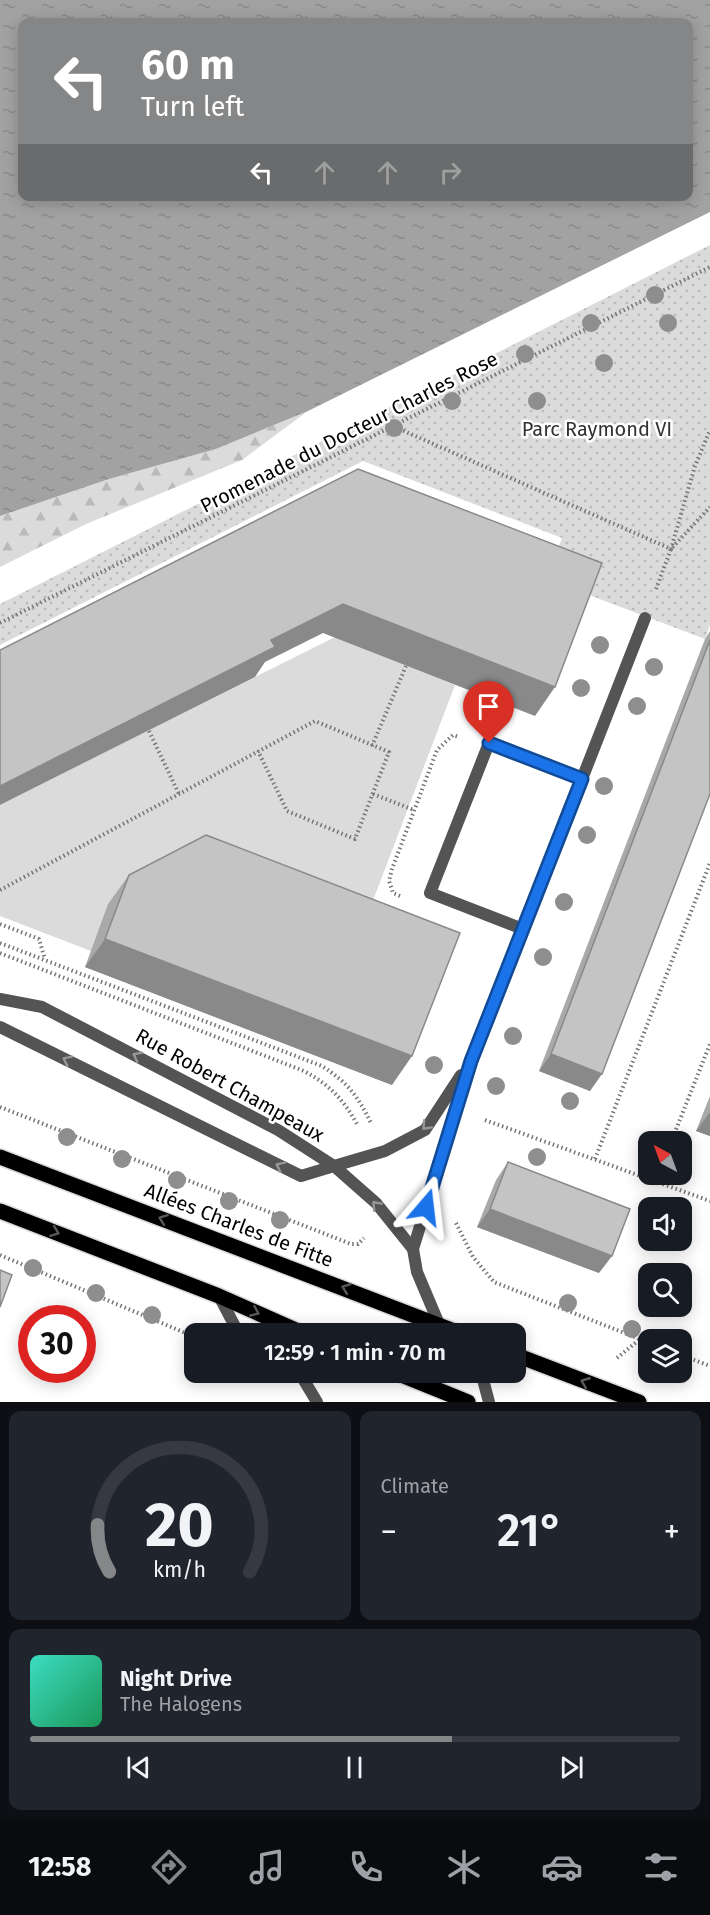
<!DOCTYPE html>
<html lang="en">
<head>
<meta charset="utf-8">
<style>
	body { margin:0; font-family:"Fira Sans",sans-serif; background:#20242c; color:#f1f3f6; height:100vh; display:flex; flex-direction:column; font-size:22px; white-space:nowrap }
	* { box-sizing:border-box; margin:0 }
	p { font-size:20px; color:#9ea1a6 }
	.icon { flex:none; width:33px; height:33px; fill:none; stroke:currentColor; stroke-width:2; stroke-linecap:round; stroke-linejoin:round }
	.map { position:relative; height:1402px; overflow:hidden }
	.details { display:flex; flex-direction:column; gap:9px; padding:9px; background:#0d0f14; flex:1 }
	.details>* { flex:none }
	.banner { position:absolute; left:18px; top:18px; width:675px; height:183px; border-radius:12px; box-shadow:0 3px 15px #0003; background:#858687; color:#fff; overflow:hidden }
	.needle { width:39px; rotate:319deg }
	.controls { position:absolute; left:638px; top:1131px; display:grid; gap:12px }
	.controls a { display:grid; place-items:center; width:54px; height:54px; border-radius:12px; background:#171b24; box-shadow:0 3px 15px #0003; font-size:30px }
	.speed { position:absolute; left:18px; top:1305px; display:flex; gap:12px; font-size:30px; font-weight:700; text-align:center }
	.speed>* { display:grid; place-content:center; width:78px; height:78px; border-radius:50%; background:#171b24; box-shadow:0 3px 15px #0003; line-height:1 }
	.speed .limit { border:9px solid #d22; background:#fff; color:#111 }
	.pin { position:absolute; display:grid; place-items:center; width:51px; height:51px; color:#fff; margin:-62px -26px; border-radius:50% 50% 50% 0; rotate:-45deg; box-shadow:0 0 6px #0007 }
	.pin .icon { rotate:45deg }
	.me { position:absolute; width:66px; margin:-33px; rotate:17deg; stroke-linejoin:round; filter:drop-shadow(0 0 4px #0008) }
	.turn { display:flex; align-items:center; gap:21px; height:126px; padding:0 24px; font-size:27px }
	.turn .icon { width:78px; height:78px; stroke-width:2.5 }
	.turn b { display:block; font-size:42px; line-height:51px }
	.lanes { display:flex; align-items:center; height:57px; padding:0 24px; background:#0003; justify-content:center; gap:30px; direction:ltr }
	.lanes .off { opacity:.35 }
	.big { font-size:45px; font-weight:600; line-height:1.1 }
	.details .widget { flex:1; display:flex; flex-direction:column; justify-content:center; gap:9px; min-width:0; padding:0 21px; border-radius:12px; background:#20242c }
	.details .dial { align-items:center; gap:0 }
	.dial svg { height:156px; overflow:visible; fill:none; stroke:#363941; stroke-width:7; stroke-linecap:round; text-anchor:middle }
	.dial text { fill:#f1f3f6; stroke:none }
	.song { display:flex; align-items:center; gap:18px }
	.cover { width:72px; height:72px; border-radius:9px; background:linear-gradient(135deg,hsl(170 70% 55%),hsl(150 70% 35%)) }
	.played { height:6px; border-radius:3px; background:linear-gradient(90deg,#858687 65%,#363941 65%) }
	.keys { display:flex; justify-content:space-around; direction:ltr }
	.heat { display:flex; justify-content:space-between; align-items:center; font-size:33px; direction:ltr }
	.details .tiles { flex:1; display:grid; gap:9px; grid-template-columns:1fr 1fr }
	.widget:last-child { grid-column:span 2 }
	.trip { position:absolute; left:184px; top:1323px; width:342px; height:60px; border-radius:12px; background:#171b24; box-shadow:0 3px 15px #0003; font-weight:600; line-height:60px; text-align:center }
	.tab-bar { display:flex; height:96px; justify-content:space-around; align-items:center; background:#090b0e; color:#9ea1a6 }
	.tab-bar .icon { width:42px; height:42px }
	.tab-bar .current { color:#858687 }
	.tab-bar b { font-size:27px; color:#f1f3f6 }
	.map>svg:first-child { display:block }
	.green { fill:#dbdbdb }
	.forest { fill:url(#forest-firs) }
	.park { fill:url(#park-dots) }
	.water { fill:url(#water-ripples); fill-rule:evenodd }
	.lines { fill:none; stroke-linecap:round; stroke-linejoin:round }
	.primary-casing { stroke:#dbdbdb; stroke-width:18 }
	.path { stroke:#767676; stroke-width:4; stroke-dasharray:1.5 3; stroke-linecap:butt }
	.service { stroke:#545454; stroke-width:12 }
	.minor { stroke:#545454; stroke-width:12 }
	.tertiary { stroke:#545454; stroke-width:12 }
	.primary { stroke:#000; stroke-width:15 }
	.tree { fill:#8e8e8e }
	.wall { fill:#a9a9a9 }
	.shaded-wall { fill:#898989 }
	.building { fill:#c4c4c4; stroke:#898989; stroke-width:1.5 }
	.oneway { stroke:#989898 }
	.oneway2 { stroke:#595959 }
	.route-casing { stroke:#114b97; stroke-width:15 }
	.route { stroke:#1a73e8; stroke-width:10 }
	.labels { text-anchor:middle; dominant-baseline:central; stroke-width:5; stroke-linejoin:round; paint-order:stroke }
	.park-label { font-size:20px; fill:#323232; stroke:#fff }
	.street-label { font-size:20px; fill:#000; stroke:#fff }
</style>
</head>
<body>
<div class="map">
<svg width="710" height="1402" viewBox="0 0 710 1402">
	<defs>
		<pattern id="forest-firs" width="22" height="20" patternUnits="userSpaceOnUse" patternTransform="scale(1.5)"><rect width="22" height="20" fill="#dbdbdb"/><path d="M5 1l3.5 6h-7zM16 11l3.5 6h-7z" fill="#bababa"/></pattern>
		<pattern id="park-dots" width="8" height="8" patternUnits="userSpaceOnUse" patternTransform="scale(1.5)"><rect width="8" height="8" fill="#dbdbdb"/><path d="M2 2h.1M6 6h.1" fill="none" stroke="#bababa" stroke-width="1.8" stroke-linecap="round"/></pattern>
		<pattern id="water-ripples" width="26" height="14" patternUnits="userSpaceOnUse" patternTransform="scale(1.5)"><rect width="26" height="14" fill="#a2a2a2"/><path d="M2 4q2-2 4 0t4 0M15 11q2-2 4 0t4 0" fill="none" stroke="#8a8a8a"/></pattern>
	</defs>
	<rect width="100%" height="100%" fill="#fff"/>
	<path class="green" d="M335,637l120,48 -94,247 -270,19 -91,-35v-111z"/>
	<path class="forest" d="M308,411l-66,49 -156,64 -86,43v-51l109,-37 107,-30z"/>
	<path class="park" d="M710,245v380l-5,14 -158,-60 15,-41 -199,-77 -363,184v-41z"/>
	<path class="water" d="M0,0h710v212l-402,199 -92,38 -107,30 -109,37zM22,22h666v174h-666z"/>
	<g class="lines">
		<defs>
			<g id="primary">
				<path d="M0,1157l462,177"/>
				<path d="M0,1211l219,85 86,38"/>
				<path d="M516,1355l123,47"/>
				<path d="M394,1372l74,30"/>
			</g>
		</defs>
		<use href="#primary" class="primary-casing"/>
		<g class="path">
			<path d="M395,427l276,122 24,-83 15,-36"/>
			<path d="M656,589l15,-40 39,-42"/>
			<path d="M0,623l710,-356"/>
			<path d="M149,731l30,63"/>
			<path d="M372,746l34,-80"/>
			<path d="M373,794l41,16"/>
			<path d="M0,890l315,-169 74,31 -34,87 -68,-28 -29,-60"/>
			<path d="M400,896l-7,-3 -4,-12 3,-12 45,-119 16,-15 6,2"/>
			<path d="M0,924l39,15 6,20"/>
			<path d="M0,943l322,123c26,17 35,29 49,57"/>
			<path d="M0,953l304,118c26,14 40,29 54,55"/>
			<path d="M0,1107l351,137h7l6,-6"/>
			<path d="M485,1120l225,81"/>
			<path d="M671,1142l39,-98"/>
			<path d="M595,1159l115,-296"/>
			<path d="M654,1181l3,-7"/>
			<path d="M456,1223l17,34 21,25 146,57"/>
			<path d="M0,1255l195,82"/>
			<path d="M681,1355l29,11"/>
			<path d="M617,1358l23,-19 8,3"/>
			<path d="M260,1372l8,9"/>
		</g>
		<g class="service">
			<path d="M523,929l-93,-36 59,-150 93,36 63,-161"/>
			<path d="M0,1027l301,149 33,-10"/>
		</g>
		<g class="minor">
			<path d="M0,999l42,8 236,123 56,36 42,37 37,46"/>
			<path d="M334,1166l51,-15 40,-21 36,-55"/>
			<path d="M439,1324l-22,-52 -4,-23 58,-188 111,-282"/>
		</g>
		<g class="tertiary">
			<path d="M219,1296l20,38"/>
			<path d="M299,1372l18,30"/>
			<path d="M481,1372l8,30"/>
		</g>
		<use href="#primary" class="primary"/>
	</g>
	<g class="tree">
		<circle cx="655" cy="295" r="9"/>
		<circle cx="591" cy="323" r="9"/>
		<circle cx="668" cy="323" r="9"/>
		<circle cx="525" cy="354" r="9"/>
		<circle cx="604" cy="363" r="9"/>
		<circle cx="452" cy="401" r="9"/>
		<circle cx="537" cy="401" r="9"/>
		<circle cx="394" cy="428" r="9"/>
		<circle cx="600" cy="645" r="9"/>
		<circle cx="654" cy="667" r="9"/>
		<circle cx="581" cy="688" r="9"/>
		<circle cx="637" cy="706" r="9"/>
		<circle cx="604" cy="786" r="9"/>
		<circle cx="587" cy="835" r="9"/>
		<circle cx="564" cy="902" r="9"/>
		<circle cx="543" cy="957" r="9"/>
		<circle cx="513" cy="1036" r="9"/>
		<circle cx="434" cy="1065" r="9"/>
		<circle cx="496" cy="1086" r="9"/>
		<circle cx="570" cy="1101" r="9"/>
		<circle cx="67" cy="1137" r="9"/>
		<circle cx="537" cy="1157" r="9"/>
		<circle cx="122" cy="1159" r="9"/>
		<circle cx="177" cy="1180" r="9"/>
		<circle cx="229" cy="1201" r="9"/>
		<circle cx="280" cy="1220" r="9"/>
		<circle cx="33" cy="1268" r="9"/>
		<circle cx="96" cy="1293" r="9"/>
		<circle cx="568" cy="1303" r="9"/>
		<circle cx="152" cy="1315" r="9"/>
		<circle cx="632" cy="1329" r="9"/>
	</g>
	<g class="wall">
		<path d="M710,631v163l-120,297 -51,-20 166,-432z"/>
		<path d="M129,875l263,210 -307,-118 23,-63z"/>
		<path d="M710,1096v40l-14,-5z"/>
		<path d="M508,1162l91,111 -122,-46 19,-47z"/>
	</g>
	<g class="shaded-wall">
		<path d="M343,604l212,83 -20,29 -212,-83 -58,29 -10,15 -255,128v-19l271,-146z"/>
		<path d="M105,939l307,117 -20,29 -307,-118z"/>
		<path d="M551,1054l51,20 -12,17 -51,-20z"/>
		<path d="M710,1112v24l-14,-5z"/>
		<path d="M490,1209l122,47 -13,17 -122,-46z"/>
	</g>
	<g class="building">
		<path d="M358,469l244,94 -47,124 -212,-83 -72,36 4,7 -275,139v-136z"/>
		<path d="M710,640v154l-108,280 -51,-20z"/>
		<path d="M206,835l254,98 -48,123 -307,-117 24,-64z"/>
		<path d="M508,1162l122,47 -18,47 -122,-47z"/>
		<path d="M0,1270l12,5 -12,32z"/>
	</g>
	<defs><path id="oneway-chevron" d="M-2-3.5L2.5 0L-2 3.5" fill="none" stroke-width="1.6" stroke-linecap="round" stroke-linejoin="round" transform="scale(1.5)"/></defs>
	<g class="oneway">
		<use href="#oneway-chevron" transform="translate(137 1056) rotate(-153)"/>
		<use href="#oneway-chevron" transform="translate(67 1060) rotate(-154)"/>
		<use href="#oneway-chevron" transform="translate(426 1126) rotate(133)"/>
		<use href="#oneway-chevron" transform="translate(280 1166) rotate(-154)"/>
		<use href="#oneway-chevron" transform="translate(376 1205) rotate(-133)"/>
	</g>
	<g class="oneway2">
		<use href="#oneway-chevron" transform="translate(163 1219) rotate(-159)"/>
		<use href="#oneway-chevron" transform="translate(55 1232) rotate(21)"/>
		<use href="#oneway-chevron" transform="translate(346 1288) rotate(-159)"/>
		<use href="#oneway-chevron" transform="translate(255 1312) rotate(24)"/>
		<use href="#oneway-chevron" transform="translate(585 1382) rotate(-158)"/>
	</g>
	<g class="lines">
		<defs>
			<path id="route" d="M426,1207l45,-146 111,-282 -93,-36"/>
		</defs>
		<use href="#route" class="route-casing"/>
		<use href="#route" class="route"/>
	</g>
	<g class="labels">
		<g class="park-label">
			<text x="597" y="429">Parc Raymond VI</text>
		</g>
		<g class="street-label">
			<text transform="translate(349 432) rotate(-27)">Promenade du Docteur Charles Rose</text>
			<text transform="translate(230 1085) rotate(29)">Rue Robert Champeaux</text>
			<text transform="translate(239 1225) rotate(21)">Allées Charles de Fitte</text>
		</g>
	</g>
</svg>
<div class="controls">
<a><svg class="needle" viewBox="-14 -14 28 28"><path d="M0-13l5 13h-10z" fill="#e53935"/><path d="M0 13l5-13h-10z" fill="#9ea1a6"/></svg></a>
<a><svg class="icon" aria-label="sound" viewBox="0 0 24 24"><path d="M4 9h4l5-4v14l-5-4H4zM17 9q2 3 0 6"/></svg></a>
<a><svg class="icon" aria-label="search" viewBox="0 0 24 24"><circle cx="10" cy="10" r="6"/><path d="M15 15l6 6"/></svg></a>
<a><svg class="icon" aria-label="layers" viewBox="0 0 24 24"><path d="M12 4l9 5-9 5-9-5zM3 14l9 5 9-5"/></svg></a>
</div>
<div class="speed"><div class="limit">30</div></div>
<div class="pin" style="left:489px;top:743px;background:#d93025"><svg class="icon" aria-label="arrive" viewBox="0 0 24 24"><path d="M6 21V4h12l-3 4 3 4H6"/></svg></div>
<svg class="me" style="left:426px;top:1207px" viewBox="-20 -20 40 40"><path d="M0-17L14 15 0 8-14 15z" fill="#1a73e8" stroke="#fff" stroke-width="4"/></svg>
<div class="trip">12:59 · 1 min · 70 m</div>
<div class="banner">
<div class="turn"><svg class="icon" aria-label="left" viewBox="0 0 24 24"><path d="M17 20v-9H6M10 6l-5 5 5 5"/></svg><div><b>60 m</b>Turn left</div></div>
<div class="lanes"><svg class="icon" aria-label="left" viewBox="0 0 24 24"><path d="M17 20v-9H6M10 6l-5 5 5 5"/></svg><svg class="icon off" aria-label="ahead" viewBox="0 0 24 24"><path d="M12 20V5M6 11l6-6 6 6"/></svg><svg class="icon off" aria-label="ahead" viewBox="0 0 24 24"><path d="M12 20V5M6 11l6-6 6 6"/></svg><svg class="icon off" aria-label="right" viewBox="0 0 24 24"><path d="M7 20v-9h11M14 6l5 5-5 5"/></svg></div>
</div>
</div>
<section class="details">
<div class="tiles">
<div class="widget dial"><svg viewBox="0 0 100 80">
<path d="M14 69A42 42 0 1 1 86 69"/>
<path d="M14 69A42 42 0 0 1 8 45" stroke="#858687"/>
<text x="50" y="56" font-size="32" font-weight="700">20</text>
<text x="50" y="72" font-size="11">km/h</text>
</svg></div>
<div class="widget"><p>Climate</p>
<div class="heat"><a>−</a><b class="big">21°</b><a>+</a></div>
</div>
<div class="widget">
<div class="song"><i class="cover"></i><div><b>Night Drive</b><p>The Halogens</p></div></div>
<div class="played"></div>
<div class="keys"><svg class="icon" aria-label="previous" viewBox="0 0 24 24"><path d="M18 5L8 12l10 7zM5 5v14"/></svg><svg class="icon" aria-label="pause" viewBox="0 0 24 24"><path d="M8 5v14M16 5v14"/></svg><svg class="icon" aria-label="next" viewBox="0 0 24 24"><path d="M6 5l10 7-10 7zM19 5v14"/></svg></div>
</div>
</div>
</section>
<nav class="tab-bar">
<b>12:58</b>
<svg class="icon current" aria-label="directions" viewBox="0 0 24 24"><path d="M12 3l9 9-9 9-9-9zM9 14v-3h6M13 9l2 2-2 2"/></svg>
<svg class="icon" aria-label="music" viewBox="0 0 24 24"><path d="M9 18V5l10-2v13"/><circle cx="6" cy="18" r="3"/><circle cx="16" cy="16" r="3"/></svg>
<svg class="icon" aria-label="phone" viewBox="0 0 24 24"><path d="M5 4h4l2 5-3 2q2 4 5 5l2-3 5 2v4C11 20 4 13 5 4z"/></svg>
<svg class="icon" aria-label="climate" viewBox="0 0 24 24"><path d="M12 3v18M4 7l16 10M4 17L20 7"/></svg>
<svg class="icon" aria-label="car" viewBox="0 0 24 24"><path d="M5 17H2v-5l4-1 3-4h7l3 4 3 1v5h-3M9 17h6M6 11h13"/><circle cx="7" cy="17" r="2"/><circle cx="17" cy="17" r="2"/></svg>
<svg class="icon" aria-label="filters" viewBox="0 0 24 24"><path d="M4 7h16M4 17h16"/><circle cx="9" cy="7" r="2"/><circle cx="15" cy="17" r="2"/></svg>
</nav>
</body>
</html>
